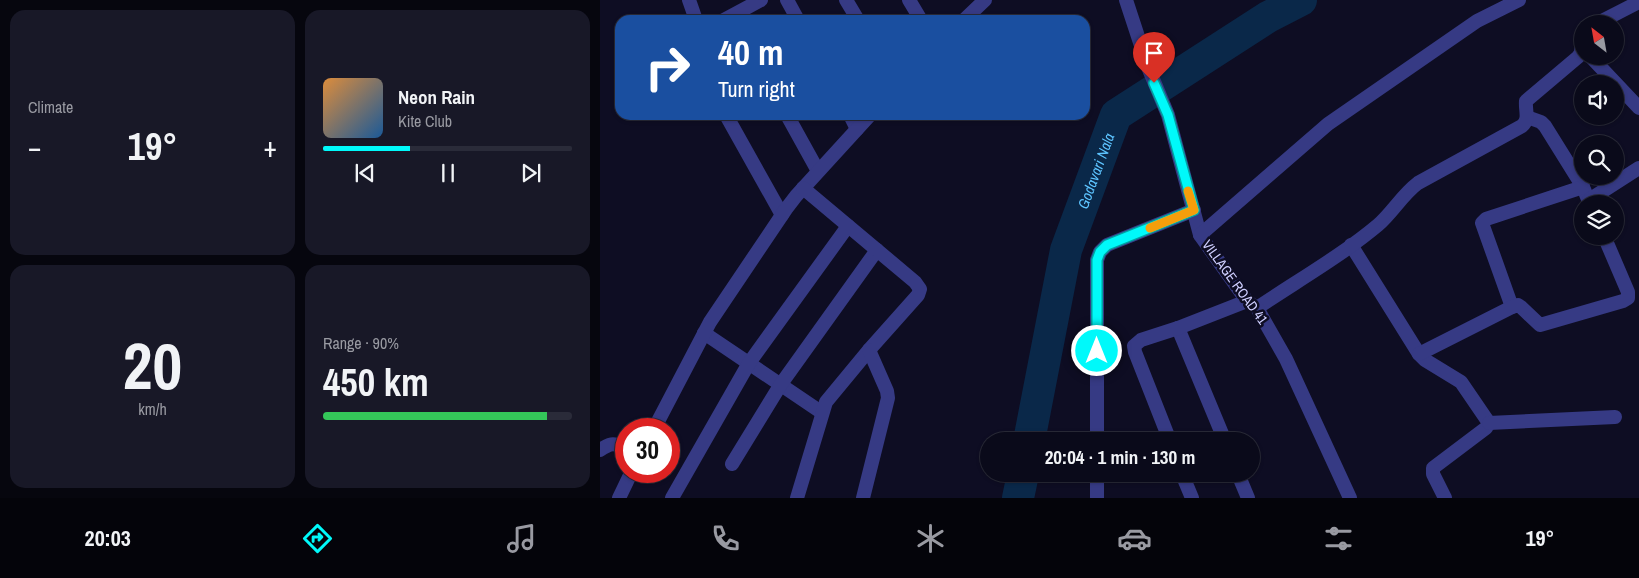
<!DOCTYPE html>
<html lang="en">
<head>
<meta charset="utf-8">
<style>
	body { margin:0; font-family:"Archivo Narrow",sans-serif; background:#181827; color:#f1f3f6; height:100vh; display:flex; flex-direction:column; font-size:19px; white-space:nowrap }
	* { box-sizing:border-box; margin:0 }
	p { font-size:16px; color:#999aa2 }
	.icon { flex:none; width:28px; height:28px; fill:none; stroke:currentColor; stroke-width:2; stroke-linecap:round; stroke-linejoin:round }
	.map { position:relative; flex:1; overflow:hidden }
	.drawer { display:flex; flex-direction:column; gap:10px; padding:10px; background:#06060e; width:600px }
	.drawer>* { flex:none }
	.guide { position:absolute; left:15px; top:15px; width:475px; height:105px; border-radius:15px; box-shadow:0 1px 4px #0004,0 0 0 1px #2a2b39; background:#1a4fa0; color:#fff; overflow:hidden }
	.needle { width:32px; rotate:329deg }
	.buttons { position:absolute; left:974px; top:15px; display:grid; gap:10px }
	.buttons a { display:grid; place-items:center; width:50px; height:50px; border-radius:50%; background:#0a0a1a; box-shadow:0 1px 4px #0004,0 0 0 1px #2a2b39; font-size:25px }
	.speed { position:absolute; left:15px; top:418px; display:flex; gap:10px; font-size:25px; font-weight:700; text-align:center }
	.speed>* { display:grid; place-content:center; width:65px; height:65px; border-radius:50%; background:#0a0a1a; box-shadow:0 1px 4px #0004,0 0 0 1px #2a2b39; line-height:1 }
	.speed .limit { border:8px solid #d22; background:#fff; color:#111 }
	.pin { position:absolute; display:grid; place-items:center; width:42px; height:42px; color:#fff; margin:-51px -21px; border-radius:50% 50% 50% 0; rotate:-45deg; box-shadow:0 0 5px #0007 }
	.pin .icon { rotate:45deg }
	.me { position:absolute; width:55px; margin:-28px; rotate:0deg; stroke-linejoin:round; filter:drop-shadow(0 0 4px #0008) }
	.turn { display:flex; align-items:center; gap:18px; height:105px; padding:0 20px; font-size:22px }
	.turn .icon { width:65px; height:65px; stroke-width:2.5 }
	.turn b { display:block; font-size:35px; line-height:42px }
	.big { font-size:38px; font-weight:800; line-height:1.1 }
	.drawer .tile { flex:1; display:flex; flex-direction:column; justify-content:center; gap:8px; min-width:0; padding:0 18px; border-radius:15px; background:#181827 }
	.drawer .dial { align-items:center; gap:0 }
	.dial b { font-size:65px; line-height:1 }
	.song { display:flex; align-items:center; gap:15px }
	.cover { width:60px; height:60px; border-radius:8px; background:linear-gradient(135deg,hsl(30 70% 55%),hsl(210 70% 35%)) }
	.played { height:5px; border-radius:2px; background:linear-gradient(90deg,#00f9fa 35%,#2a2b39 35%) }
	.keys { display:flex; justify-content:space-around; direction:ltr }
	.heat { display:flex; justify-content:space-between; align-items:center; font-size:28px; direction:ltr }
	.charge { height:8px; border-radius:4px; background:linear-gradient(90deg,#34c759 90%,#2a2b39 0) }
	.drawer .tiles { flex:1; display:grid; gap:10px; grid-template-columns:repeat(2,1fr) }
	.trip { position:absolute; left:380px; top:432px; width:280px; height:50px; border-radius:25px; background:#0a0a1a; box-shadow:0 1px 4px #0004,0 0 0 1px #2a2b39; font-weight:800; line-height:50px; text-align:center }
	.tab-bar { display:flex; height:80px; justify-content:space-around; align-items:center; background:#04040a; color:#999aa2 }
	.tab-bar .icon { width:35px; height:35px }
	.tab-bar .selected { color:#00f9fa }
	.tab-bar b { font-size:22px; color:#f1f3f6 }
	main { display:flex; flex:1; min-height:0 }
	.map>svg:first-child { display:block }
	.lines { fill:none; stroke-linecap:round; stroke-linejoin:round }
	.river { stroke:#0a2849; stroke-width:32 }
	.minor { stroke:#363a84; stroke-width:14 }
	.tertiary { stroke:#363a84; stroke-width:14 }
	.route-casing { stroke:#00a2a2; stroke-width:12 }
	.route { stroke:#00f9fa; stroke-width:9 }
	.slow { stroke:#f59e0b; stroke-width:9 }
	.labels { text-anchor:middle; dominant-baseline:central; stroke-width:5; stroke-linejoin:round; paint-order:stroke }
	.street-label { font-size:14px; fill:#cfcfff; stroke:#0e0d23 }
	.water-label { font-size:15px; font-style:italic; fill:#5dc4ff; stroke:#0e0d23 }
</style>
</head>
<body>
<main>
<section class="drawer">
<div class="tiles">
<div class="tile"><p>Climate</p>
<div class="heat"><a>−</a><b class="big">19°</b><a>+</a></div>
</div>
<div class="tile">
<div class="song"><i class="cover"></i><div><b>Neon Rain</b><p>Kite Club</p></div></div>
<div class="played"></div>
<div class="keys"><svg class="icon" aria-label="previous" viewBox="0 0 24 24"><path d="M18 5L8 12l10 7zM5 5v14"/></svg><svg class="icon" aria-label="pause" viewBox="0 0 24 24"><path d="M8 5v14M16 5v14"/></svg><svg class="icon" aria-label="next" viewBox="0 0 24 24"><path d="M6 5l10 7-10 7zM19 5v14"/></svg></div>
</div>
<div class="tile dial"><b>20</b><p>km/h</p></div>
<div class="tile"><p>Range · 90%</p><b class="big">450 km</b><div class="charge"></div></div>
</div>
</section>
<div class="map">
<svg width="1039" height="498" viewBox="0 0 1039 498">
	<rect width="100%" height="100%" fill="#0e0d23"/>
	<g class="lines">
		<g class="river">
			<path id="s1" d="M429,441l37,-191 50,-135 152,-98 33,-17"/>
			<path d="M418,498l5,-24"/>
		</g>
		<g class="minor">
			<path d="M89,0l7,20"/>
			<path d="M187,0l11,20"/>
			<path d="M246,0l12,20"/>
			<path d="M309,0l12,20"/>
			<path d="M124,20l37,-20"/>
			<path d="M364,20l21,-20"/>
			<path d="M996,24l43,-22"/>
			<path d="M990,56l49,52"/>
			<path d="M126,115l56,100"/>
			<path d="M187,115l31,56"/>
			<path d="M250,115l7,14"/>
			<path d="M927,117l14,5 4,4 38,61 7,17"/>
			<path d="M989,200l50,-32"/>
			<path d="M751,245l68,109 6,6 36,22 28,41 -3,5 -53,40v6l12,24"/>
			<path d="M912,307l-30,-84 4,-4 97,-32"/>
			<path d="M657,308c40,-27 84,-52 121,-83 15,-13 24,-30 40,-42l104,-57c8,-7 3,-15 4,-25l52,-44 3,-4 1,-16"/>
			<path d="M578,328l47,113"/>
			<path d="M104,333l117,79"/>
			<path d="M819,354l93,-47 6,-2 3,2 19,18 83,-24 5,-3v-6l-24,-56"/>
			<path d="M889,423l126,-6"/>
			<path d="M54,429l56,-107 76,-113 10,-13 74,-81"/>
			<path d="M497,441v-181l3,-8 7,-7 87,-35"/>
			<path d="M570,441l-35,-89 -1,-6 7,-6 37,-12 69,-27"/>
			<path d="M0,450c12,-8 14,-7 26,-1"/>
			<path d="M132,464l49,-80 96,-134"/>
			<path d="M497,474v24"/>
			<path d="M582,474l10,24"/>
			<path d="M638,474l10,24"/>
			<path d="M19,498l13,-27"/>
			<path d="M72,498l77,-135 99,-137"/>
			<path d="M197,498l29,-96 43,-52 49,-55 2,-6 -5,-7 -112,-94"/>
			<path d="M263,498l25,-100 -1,-7 -18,-41"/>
		</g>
		<g class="tertiary">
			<path d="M526,0l22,67 20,48 32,120 47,66 10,7 29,51 64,139"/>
			<path d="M600,235l128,-111 149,-103 42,-21"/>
		</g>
	</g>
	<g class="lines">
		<defs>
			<path id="route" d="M497,351v-91l3,-8 7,-7 87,-35 -26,-95 -14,-32"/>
		</defs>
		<use href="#route" class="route-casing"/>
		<use href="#route" class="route"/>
		<path class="slow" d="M550,228l44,-18 -6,-19"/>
	</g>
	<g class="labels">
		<g class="street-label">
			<text transform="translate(635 282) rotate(54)">VILLAGE ROAD 41</text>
		</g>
		<g class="water-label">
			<text stroke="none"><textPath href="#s1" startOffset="279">Godavari Nala</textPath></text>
		</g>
	</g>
</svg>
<div class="buttons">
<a><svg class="needle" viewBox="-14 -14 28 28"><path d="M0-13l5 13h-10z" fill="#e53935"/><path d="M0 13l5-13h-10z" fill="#999aa2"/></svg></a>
<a><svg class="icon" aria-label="sound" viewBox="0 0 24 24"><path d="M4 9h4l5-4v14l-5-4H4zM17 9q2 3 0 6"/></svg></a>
<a><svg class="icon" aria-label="search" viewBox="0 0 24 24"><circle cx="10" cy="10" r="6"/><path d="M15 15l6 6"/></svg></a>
<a><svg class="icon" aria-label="layers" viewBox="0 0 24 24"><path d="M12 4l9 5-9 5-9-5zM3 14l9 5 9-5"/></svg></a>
</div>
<div class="speed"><div class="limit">30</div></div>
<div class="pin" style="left:554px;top:83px;background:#d93025"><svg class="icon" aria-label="arrive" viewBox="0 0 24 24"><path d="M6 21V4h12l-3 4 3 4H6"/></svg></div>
<svg class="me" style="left:497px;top:351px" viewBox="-20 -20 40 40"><circle r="17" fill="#00f9fa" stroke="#fff" stroke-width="3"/><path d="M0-11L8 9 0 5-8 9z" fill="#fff"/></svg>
<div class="trip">20:04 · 1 min · 130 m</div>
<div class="guide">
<div class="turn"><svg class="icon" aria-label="right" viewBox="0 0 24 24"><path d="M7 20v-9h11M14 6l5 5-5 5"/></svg><div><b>40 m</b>Turn right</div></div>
</div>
</div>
</main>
<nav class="tab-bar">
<b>20:03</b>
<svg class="icon selected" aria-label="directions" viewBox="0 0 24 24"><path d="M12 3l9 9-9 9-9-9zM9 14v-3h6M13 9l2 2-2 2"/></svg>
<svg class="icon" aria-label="music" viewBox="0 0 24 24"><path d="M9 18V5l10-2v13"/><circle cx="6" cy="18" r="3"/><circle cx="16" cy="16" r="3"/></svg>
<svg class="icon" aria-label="phone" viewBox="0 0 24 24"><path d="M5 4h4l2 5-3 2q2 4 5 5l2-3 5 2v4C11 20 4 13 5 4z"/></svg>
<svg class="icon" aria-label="climate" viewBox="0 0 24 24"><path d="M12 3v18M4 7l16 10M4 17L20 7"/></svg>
<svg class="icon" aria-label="car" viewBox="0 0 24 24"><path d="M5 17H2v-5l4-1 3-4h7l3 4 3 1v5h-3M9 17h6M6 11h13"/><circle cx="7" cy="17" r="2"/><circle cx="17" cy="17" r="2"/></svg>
<svg class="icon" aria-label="filters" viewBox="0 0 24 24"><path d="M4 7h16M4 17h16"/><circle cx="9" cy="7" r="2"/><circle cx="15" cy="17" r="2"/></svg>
<b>19°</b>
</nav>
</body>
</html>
